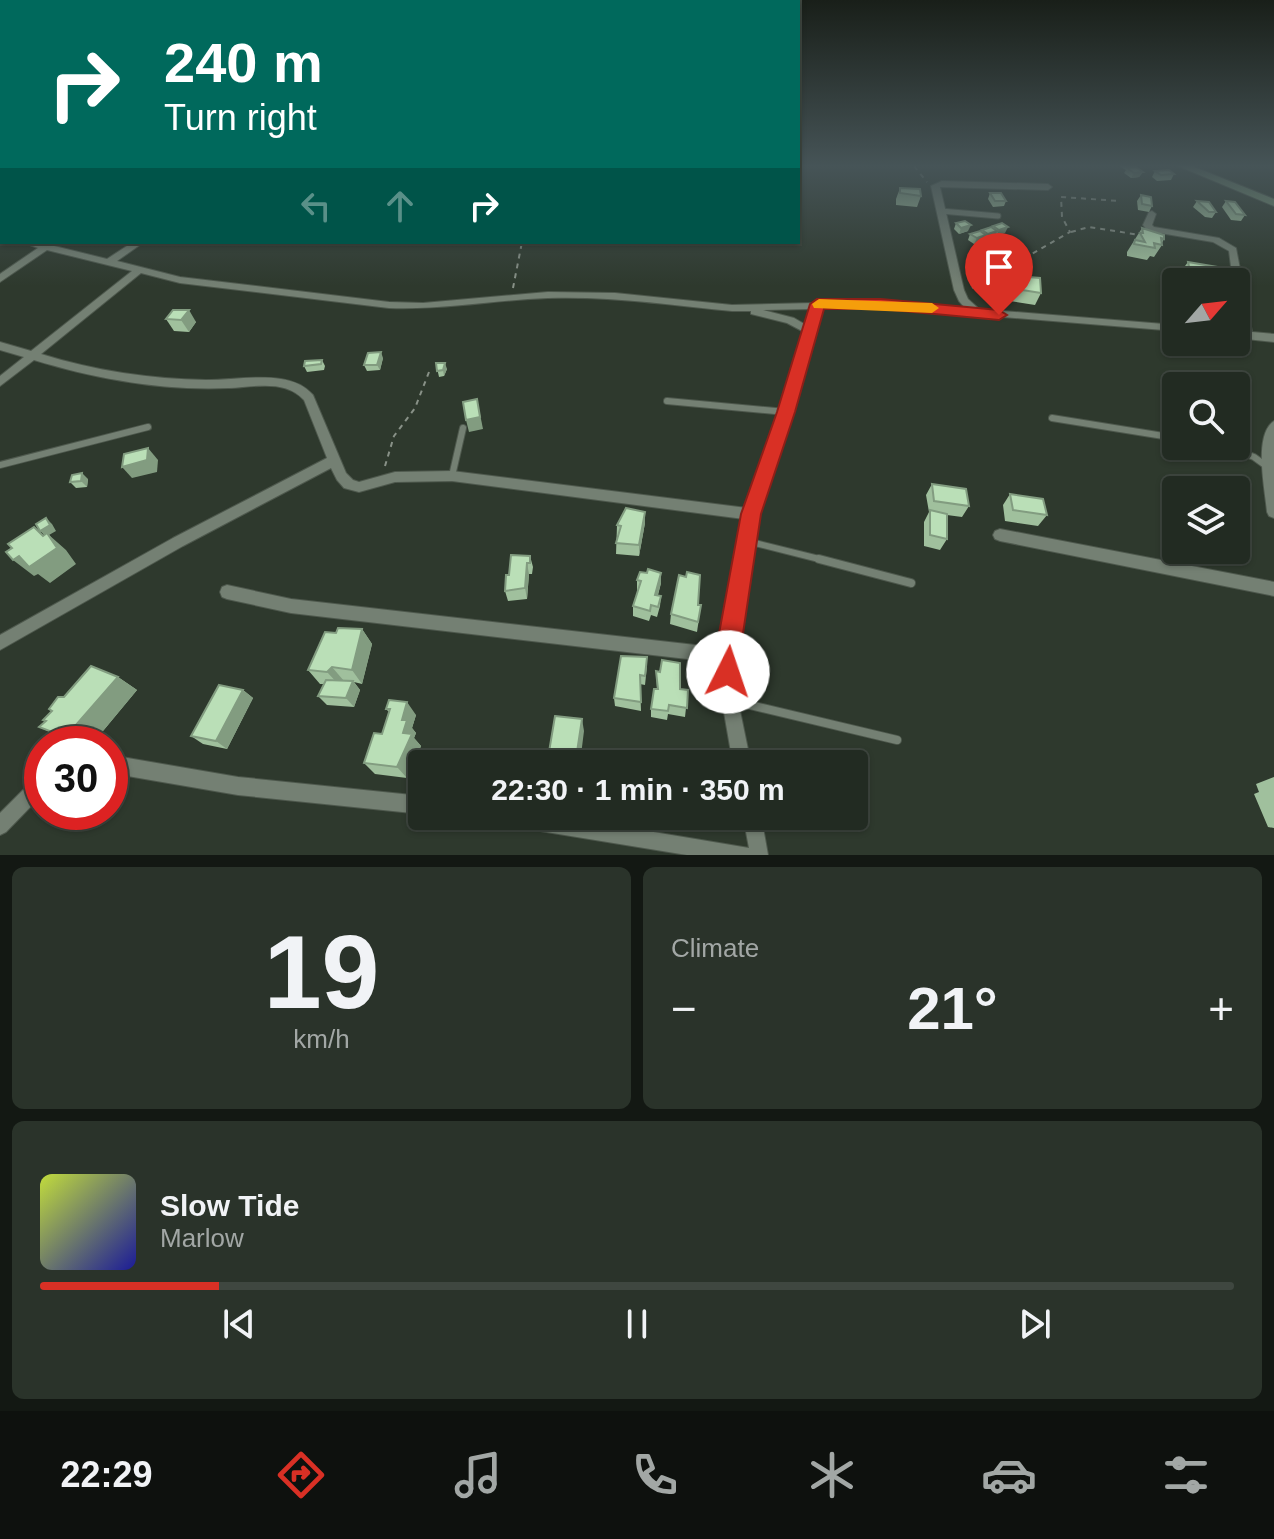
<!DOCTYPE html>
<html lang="en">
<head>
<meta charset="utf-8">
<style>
	body { margin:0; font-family:Arial,sans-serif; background:#2a332a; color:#f1f3f6; height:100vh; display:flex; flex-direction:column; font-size:30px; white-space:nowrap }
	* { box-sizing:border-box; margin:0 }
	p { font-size:26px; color:#a2a7a5 }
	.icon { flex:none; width:44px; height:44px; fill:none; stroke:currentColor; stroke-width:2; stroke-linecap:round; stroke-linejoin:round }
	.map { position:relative; height:855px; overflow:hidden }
	.sheet { display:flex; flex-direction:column; gap:12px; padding:12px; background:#131813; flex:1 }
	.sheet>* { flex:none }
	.guide { position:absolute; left:0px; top:0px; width:800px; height:244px; box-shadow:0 2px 6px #0004,0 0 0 2px #3f4740; background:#00695c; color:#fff; overflow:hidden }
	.needle { width:52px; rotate:62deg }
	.tools { position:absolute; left:1162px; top:268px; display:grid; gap:16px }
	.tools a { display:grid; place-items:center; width:88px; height:88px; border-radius:8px; background:#222b22; box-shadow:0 2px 6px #0004,0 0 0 2px #3f4740; font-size:40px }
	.speed { position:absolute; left:24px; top:726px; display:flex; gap:16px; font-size:40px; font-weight:700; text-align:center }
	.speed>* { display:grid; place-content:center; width:104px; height:104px; border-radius:50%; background:#222b22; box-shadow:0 2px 6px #0004,0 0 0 2px #3f4740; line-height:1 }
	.speed .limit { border:12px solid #d22; background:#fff; color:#111 }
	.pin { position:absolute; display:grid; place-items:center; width:68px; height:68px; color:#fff; margin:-82px -34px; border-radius:50% 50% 50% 0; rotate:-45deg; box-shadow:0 0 8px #0007 }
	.pin .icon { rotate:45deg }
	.me { position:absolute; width:88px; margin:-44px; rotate:4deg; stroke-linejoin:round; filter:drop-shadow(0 0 6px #0008) }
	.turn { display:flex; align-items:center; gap:28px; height:168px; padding:0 32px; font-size:36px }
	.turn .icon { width:104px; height:104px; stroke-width:2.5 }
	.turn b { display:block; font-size:56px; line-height:68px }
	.lanes { display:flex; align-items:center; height:76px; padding:0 32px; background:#0003; justify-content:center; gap:40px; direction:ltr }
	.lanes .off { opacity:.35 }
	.big { font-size:60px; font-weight:800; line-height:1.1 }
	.sheet .card { flex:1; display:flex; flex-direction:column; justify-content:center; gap:12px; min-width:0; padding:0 28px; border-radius:12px; background:#2a332a }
	.sheet .dial { align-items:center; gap:0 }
	.dial b { font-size:104px; line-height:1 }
	.song { display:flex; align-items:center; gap:24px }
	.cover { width:96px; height:96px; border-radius:12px; background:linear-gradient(135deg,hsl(70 70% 55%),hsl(240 70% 35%)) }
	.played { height:8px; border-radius:4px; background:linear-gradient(90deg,#d93025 15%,#3f4740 15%) }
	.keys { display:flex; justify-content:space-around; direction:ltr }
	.heat { display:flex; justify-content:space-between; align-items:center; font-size:44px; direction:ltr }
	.sheet .tiles { flex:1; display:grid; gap:12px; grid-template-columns:1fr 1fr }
	.card:last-child { grid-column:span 2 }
	.trip { position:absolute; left:408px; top:750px; width:460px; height:80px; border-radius:8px; background:#222b22; box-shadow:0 2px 6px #0004,0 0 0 2px #3f4740; font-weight:800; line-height:80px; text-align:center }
	.menu { display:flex; height:128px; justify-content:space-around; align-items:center; background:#0e110e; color:#a2a7a5 }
	.menu .icon { width:56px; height:56px }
	.menu .active { color:#d93025 }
	.menu b { font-size:36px; color:#f1f3f6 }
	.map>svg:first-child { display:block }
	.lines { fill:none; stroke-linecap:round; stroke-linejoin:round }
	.lane-far2-casing { stroke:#4e584d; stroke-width:7 }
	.lane-far1-casing { stroke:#4e584d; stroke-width:8 }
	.lane-casing { stroke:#4e584d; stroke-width:10 }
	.street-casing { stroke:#4e584d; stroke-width:2 }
	.secondary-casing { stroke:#4e584d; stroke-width:2 }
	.path { stroke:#889187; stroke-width:2; stroke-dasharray:5 5; stroke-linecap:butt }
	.lane-far2 { stroke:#748073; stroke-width:5 }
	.lane-far1 { stroke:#748073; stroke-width:6 }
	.lane { stroke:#748073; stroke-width:8 }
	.street { fill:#748073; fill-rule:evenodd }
	.secondary { fill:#7a9878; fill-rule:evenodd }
	.wall { fill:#a0c09d }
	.shaded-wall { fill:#829c80 }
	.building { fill:#badfb7; stroke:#829c80; stroke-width:2 }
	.route { fill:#d93025; stroke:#8d1f18; stroke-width:2 }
	.slow { fill:#f59e0b }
</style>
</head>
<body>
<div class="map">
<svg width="1274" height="855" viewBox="0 0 1274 855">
	<rect width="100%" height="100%" fill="#2e392d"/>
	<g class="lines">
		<defs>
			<path id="lane-far2" d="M941,211l57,5"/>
			<g id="lane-far1">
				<path d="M667,401l119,11"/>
				<path d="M1052,418l124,20"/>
				<path d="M1225,446l29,11 11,8"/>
				<path d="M0,465l148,-38"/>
				<path d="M452,476l11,-48"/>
				<path d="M747,541l80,20"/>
			</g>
			<g id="lane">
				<path d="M819,559l92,24"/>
				<path d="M733,701l164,39"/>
			</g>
			<g id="street">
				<rect x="0" y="172" width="2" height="5"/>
				<path d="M942,181l106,3 4,3 -4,3 -108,-3 24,103 4,9 11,10 197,16v6l-295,-24 -60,2 -29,103 -34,102 -20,125v62l13,63h-18l-11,-63v-38l-431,-50 -64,-14 -5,-2 -2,-5 2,-5 5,-2 64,14 431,49 22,-129 -292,-38 -57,1 -36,10 -15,-4 -7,-8 -6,-12 -148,78 -183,104v-15l173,-97 154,-80 -23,-58c-19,-21 -50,-13 -75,-12 -65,3 -133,-9 -195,-28l-34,26v-10l24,-19 -24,-7v-8l31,9 101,-80 -85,-21 -47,32v-8l38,-26 -16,-6h16l69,17 26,-17h11l-27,19 63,16 209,25 34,1 125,-11 67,1 117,12 81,-2 4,-2 4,1 60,-1 84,7 -6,-7 -5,-11 -23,-104zM141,273l39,10 209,25c54,2 106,-8 159,-10 62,-2 123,7 184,13h19v3l36,9 17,9 -24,80 -33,96 -295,-37 -57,1 -36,10 -6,-2 -7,-7 -33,-78c-9,-10 -19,-14 -32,-16 -24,-4 -50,1 -75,1 -55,-1 -111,-9 -165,-26zM810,309l-4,16 -12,-7 -31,-8z"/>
				<path d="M1152,211l4,3 -4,11 2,2 65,11 17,10 16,84 22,2v8l-38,-4v-8l5,1 -5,-32v-17h-3l-4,-31 -16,-9 -65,-11 -5,-6 6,-13z"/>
				<rect x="0" y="230" width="2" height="6"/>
				<path d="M1274,421v97l-5,-2 -2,-4c-2,-23 -14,-77 7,-91z"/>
				<path d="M1000,529l274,53v14l-274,-55 -5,-2 -2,-4 2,-4z"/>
				<path d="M110,755l128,22 184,19v18l-184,-19 -128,-22z"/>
				<path d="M42,774v21l-36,37 -6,3v-22l36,-36z"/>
				<path d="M494,816h64l191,32 -6,-32h18l7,39h-81l-184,-30 -6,-3z"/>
			</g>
			<path id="secondary" d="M1178,166h14l82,33v7z"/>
		</defs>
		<use href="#lane-far2" class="lane-far2-casing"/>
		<use href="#lane-far1" class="lane-far1-casing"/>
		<use href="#lane" class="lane-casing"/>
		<use href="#street" class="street-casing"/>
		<use href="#secondary" class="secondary-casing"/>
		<g class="path">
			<path d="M914,166l13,16"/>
			<path d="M1071,232l18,-5 51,8"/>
			<path d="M513,288l9,-46"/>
			<path d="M972,288l98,-56 -8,-15 -1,-20 59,4"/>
			<path d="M385,466l9,-30 21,-28 14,-36"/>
		</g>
		<use href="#lane-far2" class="lane-far2"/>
		<use href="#lane-far1" class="lane-far1"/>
		<use href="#lane" class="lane"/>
		<use href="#street" class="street"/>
		<use href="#secondary" class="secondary"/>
	</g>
	<g class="wall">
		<path d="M1119,166h17v1l7,5 -4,5 -8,1 -7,-5 2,-3z"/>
		<path d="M1155,171l19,3 -3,6 -14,1 -5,-4z"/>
		<path d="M900,188l21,8 -4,11 -21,-2v-6z"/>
		<path d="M990,193l16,8 -2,5 -11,1 -5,-8z"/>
		<path d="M1141,195l11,11 -3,6 -11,-2 -1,-9z"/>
		<path d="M1197,201l19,11 -4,6 -7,-1 -12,-10z"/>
		<path d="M1226,201l19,14 -4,6 -10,-1 -9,-13z"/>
		<path d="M956,223l12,8 -9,3 -5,-5z"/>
		<path d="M993,226l12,7 -10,2v2l-10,3 -1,-1v2l-10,3 -6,-4 2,-6 11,-2 1,-2 10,-3z"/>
		<path d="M1142,228l22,11 -2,4v2l-8,12 -4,-1 -3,4 -20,-4v-4z"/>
		<path d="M1188,262l38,16 -3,4h-41l-3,-8z"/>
		<path d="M1015,276l26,17 -6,12 -25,-4 -1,-13z"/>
		<path d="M173,310l23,12 -7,10 -15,-1 -8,-12z"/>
		<path d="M383,358l-3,12 -13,1 -3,-6z"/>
		<path d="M322,360l3,6 -1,4 -17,2 -3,-6z"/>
		<path d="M436,363l11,6 -3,7 -5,1z"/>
		<path d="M88,479l-1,8 -11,1 -6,-6z"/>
		<path d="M932,484l37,22 -7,11 -15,-2v24l-7,11 -16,-4v-24l5,-10 -3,-17z"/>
		<path d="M1010,494l37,21 -9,11 -33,-5 -2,-16z"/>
		<path d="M645,523l-6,33 -23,-2 1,-29z"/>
		<path d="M530,556l3,11 -1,7h-3l-2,25 -19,2 -3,-10z"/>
		<path d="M637,580l24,3 -3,12 3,1 -1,10 -3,11 -6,-2 -2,6 -16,-5v-10l5,-15h-1z"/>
		<path d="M698,605h3l-4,27 -27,-8 1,-10z"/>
		<path d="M362,629l10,15 -10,40 -8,-2 6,8 -6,17 -27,-2 -9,-9 6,-12h-4l-12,-14 28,-37z"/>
		<path d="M647,666l-2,19 -5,-1 1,27 -26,-5 -1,-8z"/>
		<path d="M656,671l24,18 8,1 -3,27 -17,-3 -1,6 -16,-3v-8l6,-20z"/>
		<path d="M118,677l19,13 -39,47 -13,4 -1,3h-8l-37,-17 6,-6 -2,-1 21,-23z"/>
		<path d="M243,690l10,8 -26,51 -24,-5 -12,-8z"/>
		<path d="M386,709l30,6 -4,13 4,5 -2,5 7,8 -14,32 -32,-4 -11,-11 18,-29 7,-22z"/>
		<path d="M1274,777v51l-6,-1 -14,-33 5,-2 -3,-8z"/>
	</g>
	<g class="shaded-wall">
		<path d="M1143,172l-4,5 -8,1 3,-5z"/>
		<path d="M971,225l-3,6 -9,3 2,-6z"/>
		<path d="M1008,227l-3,6 -9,3 3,-6z"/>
		<path d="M997,231l-2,6 -10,3 3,-6z"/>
		<path d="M986,235l-2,6 -10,3 3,-6z"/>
		<path d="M189,310l7,12 -7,10 -8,-12z"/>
		<path d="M381,352l2,6 -3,12 -3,-5z"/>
		<path d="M445,363l2,6 -3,7 -1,-6z"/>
		<path d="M477,399l6,30 -14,3 -3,-12z"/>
		<path d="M148,448l10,12 -1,12 -25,6 -10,-11z"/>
		<path d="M82,473l6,6 -1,8 -6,-6z"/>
		<path d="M645,512v11l-6,33v-11z"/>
		<path d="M46,518l6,6 4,7 -7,4 17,15 10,14 -26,19 -12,-9 -4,2 -21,-16 30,-24 -9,-9 19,16 -13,-12z"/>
		<path d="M527,563l2,11 -2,25 -2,-11z"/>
		<path d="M661,573v10l-6,22v-10z"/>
		<path d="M362,629l10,15 -10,40 -10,-14z"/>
		<path d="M332,667l12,14 -5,4 -12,-13z"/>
		<path d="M118,677l19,13 -39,47 -13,4 -1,3h-7l-17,-9 2,-6z"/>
		<path d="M353,681l7,9 -6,17 -8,-9z"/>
		<path d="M243,690l10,8 -26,51 -11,-8z"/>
		<path d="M407,702l9,13 -4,13 4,5 -2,5 7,8 -14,32 -10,-11 6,-34 -1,-13z"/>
		<path d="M582,719l2,12 -4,32 -3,-11z"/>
	</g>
	<g class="building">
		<path d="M1136,167l7,5 -9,1 -7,-5z"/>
		<path d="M1169,170l5,4 -13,1 -6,-4z"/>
		<path d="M900,188l20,1 1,7 -21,-3z"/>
		<path d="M990,193h11l5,8h-11z"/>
		<path d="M1141,195l10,2 1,9 -10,-2z"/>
		<path d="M1197,201l12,1 7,10h-7z"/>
		<path d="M1226,201l9,1 10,13 -9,-1z"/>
		<path d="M965,221l6,4 -10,3 -5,-5z"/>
		<path d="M1002,223l6,4 -9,3 -6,-4z"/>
		<path d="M991,227l6,4 -9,3 -6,-4z"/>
		<path d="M1142,228l22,7v4l-3,-1 1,7 -8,-2 1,5 -21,-4 1,-4 10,2 -5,-9h3z"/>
		<path d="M980,231l6,4 -9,3 -7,-4z"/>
		<path d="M1188,262l35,6 3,10 -36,-7z"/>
		<path d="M1015,276l25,2 1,15 -25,-4z"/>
		<path d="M173,310h16l-8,10 -15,-1z"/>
		<path d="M381,352l-4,13h-13l4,-12z"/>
		<path d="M322,360l-1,4 -17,2 1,-5z"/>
		<path d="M436,363h9l-2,7 -6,1z"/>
		<path d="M477,399l3,18 -14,3 -3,-18z"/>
		<path d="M148,448l-1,12 -25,7 2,-13z"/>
		<path d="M82,473l-1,8 -11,1 2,-7z"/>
		<path d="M932,484l34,5 3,17 -35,-5z"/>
		<path d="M1010,494l33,5 4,16 -34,-5z"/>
		<path d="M626,508l19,4 -6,33 -23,-2 5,-17 -4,-1z"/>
		<path d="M930,510l17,4v25l-17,-4z"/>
		<path d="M46,518l4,7 -10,6 -4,-7z"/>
		<path d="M34,527l9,9 4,-3 10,15 -28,19 -10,-11 -6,4 -7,-8 6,-4 -4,-4z"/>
		<path d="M511,555l19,1v7h-3l-2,25 -20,3 1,-16h3z"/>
		<path d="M648,569l13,4 -6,22 6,1 -3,11 -7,-2 -1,6 -17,-5 8,-25 -4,-1 3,-8 7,1z"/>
		<path d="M687,572l13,3 -2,30h3l-3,17 -27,-8 8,-39 7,2z"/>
		<path d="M338,628l24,1 -10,41 -20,-3 -5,5 -19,-2 17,-38 11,1z"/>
		<path d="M621,656l26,1 -2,19 -5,-1 1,27 -27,-4z"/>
		<path d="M662,660l18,3v26l8,1 -1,18 -18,-3 -1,6 -17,-2 3,-20h4l-2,-18 4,1z"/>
		<path d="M91,666l27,11 -42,48 -14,4 -2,6 -21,-8 7,-6 -3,-1 9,-9 -3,-2 9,-12h6z"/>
		<path d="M326,680l27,1 -7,17 -28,-2z"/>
		<path d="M219,685l24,5 -27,51 -25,-5z"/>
		<path d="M389,700l18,2 -5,18h5l-4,13 9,1 -15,33 -33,-4 10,-30 8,1 8,-25h-4z"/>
		<path d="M555,716l27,3 -5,33h5l-2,12h-33z"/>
	</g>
	<linearGradient id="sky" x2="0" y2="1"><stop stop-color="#191f19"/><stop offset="0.58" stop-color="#465457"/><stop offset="1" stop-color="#465457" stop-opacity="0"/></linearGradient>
	<rect width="1274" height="286" fill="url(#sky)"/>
	<path class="route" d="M817,299h64l118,11 8,5 -8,5 -118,-11h-57l-29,103 -34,102 -25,166 -8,4 -9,-4 -3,-8 2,-33 23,-125 36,-102 33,-108z"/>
	<path class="slow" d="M819,299l113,4 7,5 -7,5 -118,-5 -2,-4z"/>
</svg>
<div class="tools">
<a><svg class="needle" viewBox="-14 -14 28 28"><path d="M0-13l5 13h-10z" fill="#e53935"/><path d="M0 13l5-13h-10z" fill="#a2a7a5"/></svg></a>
<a><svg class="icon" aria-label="search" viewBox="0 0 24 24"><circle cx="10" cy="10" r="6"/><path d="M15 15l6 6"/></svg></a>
<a><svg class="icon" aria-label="layers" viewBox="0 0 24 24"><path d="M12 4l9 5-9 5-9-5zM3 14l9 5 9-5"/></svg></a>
</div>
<div class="speed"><div class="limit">30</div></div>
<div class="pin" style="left:999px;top:315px;background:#d93025"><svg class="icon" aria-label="arrive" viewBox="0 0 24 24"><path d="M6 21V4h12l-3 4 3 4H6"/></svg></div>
<svg class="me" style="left:728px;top:672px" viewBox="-20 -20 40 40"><circle r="19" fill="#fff"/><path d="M0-13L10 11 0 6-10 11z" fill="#d93025"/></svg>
<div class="trip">22:30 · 1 min · 350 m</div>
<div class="guide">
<div class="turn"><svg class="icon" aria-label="right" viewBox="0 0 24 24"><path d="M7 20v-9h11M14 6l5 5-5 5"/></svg><div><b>240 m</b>Turn right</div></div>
<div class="lanes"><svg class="icon off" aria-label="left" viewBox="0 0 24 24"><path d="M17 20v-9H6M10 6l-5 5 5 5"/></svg><svg class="icon off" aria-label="ahead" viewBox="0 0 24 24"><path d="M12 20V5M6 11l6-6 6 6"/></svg><svg class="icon" aria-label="right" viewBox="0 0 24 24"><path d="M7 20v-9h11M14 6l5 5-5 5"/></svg></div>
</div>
</div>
<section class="sheet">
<div class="tiles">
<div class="card dial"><b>19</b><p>km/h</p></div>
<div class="card"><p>Climate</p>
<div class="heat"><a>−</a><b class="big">21°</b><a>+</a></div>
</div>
<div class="card">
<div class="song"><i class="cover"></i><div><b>Slow Tide</b><p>Marlow</p></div></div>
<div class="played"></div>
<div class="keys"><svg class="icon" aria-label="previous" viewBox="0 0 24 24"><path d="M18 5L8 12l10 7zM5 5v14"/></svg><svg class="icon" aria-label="pause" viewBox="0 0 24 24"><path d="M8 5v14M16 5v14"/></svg><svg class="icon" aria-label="next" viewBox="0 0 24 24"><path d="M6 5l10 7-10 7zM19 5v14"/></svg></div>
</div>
</div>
</section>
<nav class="menu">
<b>22:29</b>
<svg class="icon active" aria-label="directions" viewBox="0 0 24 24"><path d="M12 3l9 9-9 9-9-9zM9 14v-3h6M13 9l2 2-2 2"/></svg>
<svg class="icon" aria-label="music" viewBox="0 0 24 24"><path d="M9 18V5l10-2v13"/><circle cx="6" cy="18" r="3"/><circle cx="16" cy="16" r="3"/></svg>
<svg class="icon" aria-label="phone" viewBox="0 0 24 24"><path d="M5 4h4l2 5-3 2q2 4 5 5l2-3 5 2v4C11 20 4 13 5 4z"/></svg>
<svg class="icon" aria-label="climate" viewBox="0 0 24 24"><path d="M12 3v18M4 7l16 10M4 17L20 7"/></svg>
<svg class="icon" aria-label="car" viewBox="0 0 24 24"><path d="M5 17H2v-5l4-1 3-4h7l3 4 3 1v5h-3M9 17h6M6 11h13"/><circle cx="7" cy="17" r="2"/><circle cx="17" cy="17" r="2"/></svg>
<svg class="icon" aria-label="filters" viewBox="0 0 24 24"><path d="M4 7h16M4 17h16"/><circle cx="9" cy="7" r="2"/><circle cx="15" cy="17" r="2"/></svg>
</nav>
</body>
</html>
